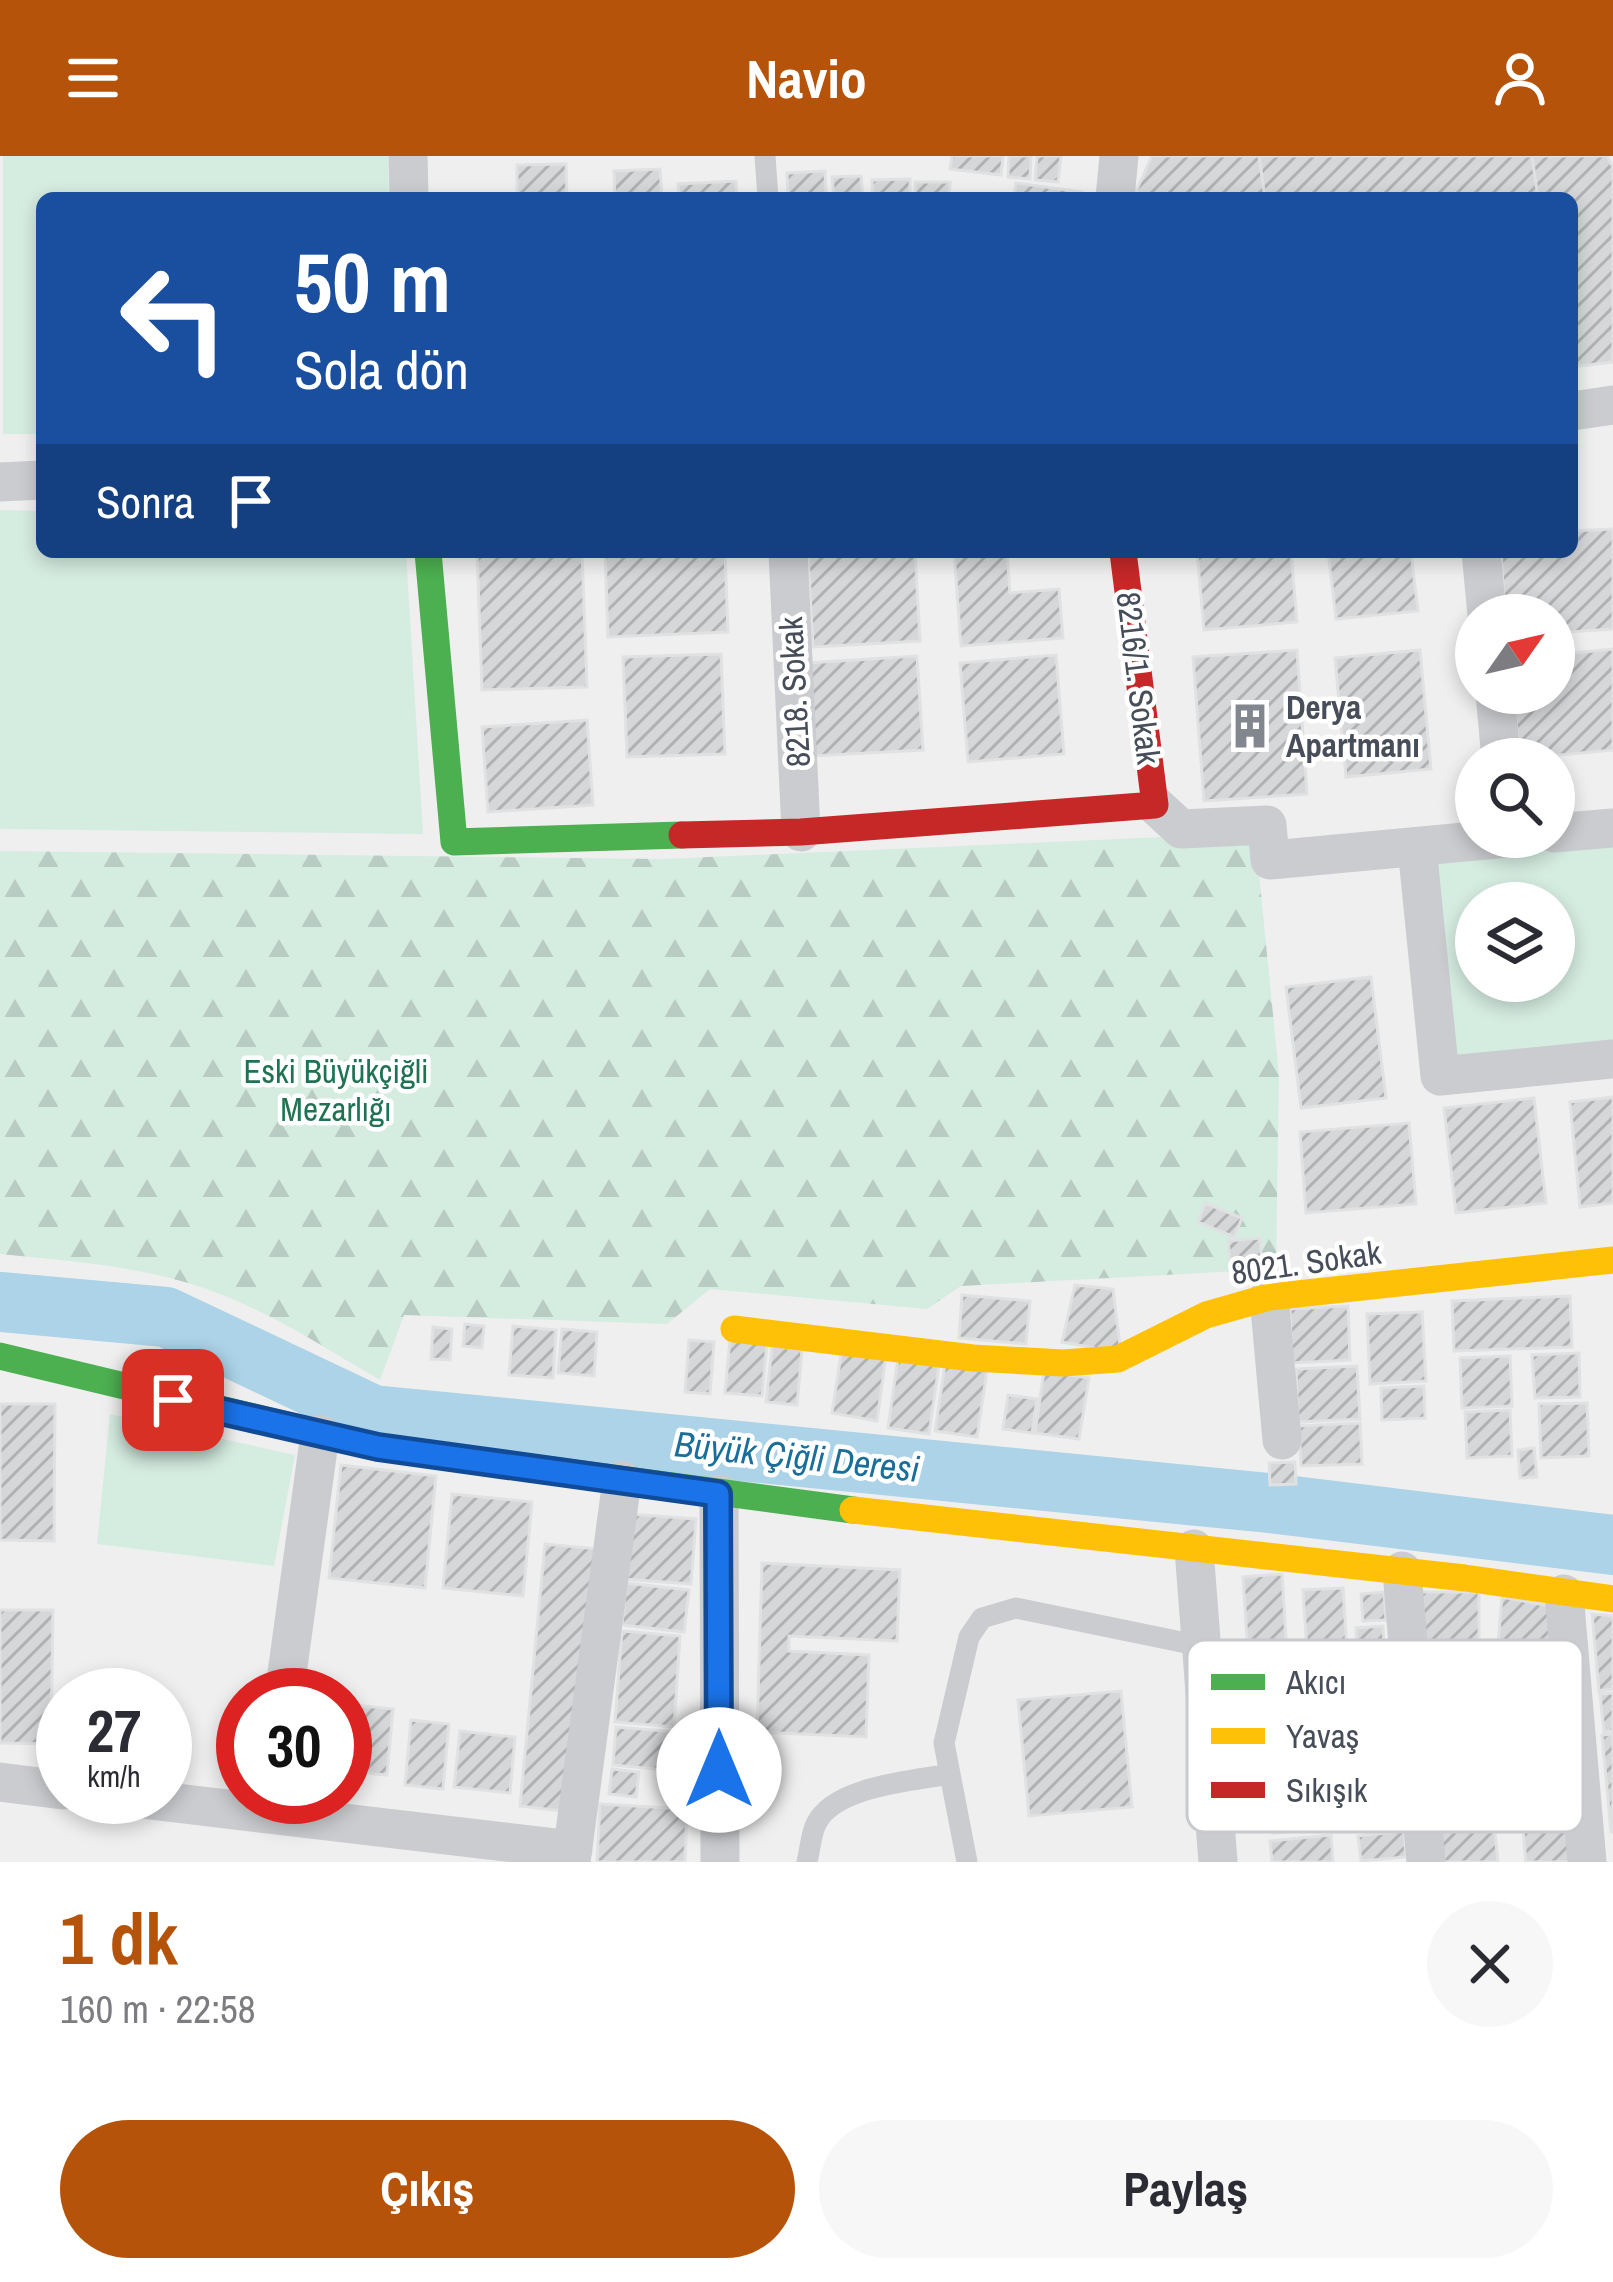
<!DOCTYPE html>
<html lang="tr">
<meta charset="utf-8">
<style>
:root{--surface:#fff;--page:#f7f7f7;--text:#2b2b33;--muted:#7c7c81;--accent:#b45309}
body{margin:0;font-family:"Archivo Narrow",sans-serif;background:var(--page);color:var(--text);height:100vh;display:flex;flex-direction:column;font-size:45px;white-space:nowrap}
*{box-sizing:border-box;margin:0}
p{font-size:39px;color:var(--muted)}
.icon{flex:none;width:66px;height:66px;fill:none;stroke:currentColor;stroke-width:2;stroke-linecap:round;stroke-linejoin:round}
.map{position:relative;height:1706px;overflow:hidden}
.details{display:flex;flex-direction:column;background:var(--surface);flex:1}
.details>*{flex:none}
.hud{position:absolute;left:36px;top:36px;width:1542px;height:366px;border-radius:18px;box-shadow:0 6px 18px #0003;background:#1a4fa0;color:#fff;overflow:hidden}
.needle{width:78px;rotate:56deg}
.buttons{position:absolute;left:1455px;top:438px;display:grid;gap:24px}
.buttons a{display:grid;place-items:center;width:120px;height:120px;border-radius:50%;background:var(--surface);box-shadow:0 6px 18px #0003;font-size:60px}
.speed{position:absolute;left:36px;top:1512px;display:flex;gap:24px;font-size:60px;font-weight:700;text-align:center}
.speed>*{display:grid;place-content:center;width:156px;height:156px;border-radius:50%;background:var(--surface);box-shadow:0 6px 18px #0003;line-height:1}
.speed small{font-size:30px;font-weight:400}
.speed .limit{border:18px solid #d22;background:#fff;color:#111}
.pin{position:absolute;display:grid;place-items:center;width:102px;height:102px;color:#fff;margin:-51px;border-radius:24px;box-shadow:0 6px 18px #0006}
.me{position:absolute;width:132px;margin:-66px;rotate:0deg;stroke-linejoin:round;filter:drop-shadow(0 0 9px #0008)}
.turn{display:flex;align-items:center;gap:42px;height:252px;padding:0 60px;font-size:54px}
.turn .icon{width:156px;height:156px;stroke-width:2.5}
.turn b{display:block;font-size:84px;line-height:102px}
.then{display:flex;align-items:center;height:114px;padding:0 60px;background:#0003;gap:24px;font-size:45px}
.round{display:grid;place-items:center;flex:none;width:126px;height:126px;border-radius:63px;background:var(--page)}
.head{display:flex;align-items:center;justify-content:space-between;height:204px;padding:0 60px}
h1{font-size:72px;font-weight:800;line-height:90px;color:var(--accent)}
.primary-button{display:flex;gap:24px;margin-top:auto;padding:24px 60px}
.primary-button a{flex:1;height:138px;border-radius:72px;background:var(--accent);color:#fff;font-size:48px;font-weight:800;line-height:138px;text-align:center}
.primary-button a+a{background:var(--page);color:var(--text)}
header{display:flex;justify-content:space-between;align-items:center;height:156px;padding:0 60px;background:var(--accent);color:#fff;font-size:54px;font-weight:800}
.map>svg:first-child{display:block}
.green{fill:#d5ece1;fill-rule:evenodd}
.forest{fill:url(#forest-firs)}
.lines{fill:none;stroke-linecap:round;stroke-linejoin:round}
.river{stroke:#acd3e7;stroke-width:60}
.building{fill:url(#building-hatch);stroke:#e0e1e2;stroke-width:3}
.lane{stroke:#cacccf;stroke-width:21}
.street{stroke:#cacccf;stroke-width:39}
.fast{stroke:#4caf50;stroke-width:27}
.slow{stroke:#ffc107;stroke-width:27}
.jam{stroke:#c62828;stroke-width:27}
.route-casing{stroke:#114b97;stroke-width:30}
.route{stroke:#1a73e8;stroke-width:21}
.labels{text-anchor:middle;stroke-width:9;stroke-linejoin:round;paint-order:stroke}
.street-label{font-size:33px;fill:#474e59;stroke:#fff}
.poi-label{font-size:33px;font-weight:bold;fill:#474e59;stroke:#fff;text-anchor:start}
.park-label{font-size:33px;fill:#1f7354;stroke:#fff}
.water-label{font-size:36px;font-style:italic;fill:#196f9a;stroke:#fff}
.key{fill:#fff;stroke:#c8cacd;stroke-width:3}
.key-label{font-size:33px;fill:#474e59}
</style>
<header><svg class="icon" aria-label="menu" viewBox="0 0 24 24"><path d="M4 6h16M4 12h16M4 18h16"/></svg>Navio<svg class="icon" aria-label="person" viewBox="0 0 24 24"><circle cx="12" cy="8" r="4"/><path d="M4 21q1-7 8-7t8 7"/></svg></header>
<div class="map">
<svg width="1613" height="1706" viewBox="0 0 1613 1706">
<defs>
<pattern id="forest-firs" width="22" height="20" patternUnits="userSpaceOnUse" patternTransform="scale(3)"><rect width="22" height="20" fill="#d5ece1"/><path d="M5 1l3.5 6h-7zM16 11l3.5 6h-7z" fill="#b8ccc3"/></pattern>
<pattern id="building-hatch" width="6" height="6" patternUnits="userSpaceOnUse" patternTransform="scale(3)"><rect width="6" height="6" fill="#d6d7d9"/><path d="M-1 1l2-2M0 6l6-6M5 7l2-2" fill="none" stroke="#afb1b3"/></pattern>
</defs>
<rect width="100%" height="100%" fill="#efefef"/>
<path class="green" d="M3,0H388L389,42H42V278H3Z
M0,354L42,355V396H406L423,678L0,673Z
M1613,685V889L1454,905L1434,703ZM1476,747H1554V825H1476Z
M110,1258L295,1299L274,1410L97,1388Z"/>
<path class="forest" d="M1255,677L1279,919L1276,1113L961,1130L927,1153L710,1133L667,1168L404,1159L380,1224C325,1192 269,1155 209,1134C143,1110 69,1105 0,1098V695L663,703Z"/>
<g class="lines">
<path class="river" d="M0,1146L166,1161L373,1259L1269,1347L1613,1389"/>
</g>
<path class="building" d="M952,0H1003L1001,19L950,13Z
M1009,0H1031L1030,23L1008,21Z
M1037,0H1061L1058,26L1035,24Z
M1152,0H1607L1613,11V206L1572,211V42H1133Z
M1259,0H1532L1538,42H1265Z
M566,8L567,42H517V9Z
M660,13L662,42H615L614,15Z
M825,15L826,42H788L787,17Z
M861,20L863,42H834L832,21Z
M910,23V42H873L872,24Z
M736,25L737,42H679L678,28Z
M915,26H950L949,42H915Z
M1016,27L1082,36L1081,42H1014Z
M1613,373V473L1554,477V459H1505L1501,396H1572V375Z
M477,396H582L587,531L482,534Z
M605,396H725L728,476L608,481Z
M915,396L920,485L813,491L808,398Z
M954,396H1007L1010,437L1059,433L1063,482L961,490Z
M1197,396H1291L1297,466L1204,474Z
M1328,396H1411L1418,455L1336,463Z
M1613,493V594L1520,603L1513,537H1554V499Z
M1297,494L1307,638L1204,645L1193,501Z
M1420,494L1431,613L1346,621L1335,502Z
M721,498L725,598L627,601L623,501Z
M1056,499L1064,598L968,606L960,507Z
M917,500L923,594L812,600L807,507Z
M587,564L593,649L488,656L482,571Z
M1371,821L1386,942L1301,952L1286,831Z
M1613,941V1047L1580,1051L1570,946Z
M1534,942L1546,1047L1456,1057L1444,952Z
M1409,967L1416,1048L1306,1057L1300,976Z
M1205,1047L1242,1062L1234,1081L1198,1066Z
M1260,1082L1262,1110L1231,1113L1228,1085Z
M1075,1129L1113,1133L1121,1197L1062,1186Z
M962,1139L1030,1145L1026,1188L959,1182Z
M1570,1140L1572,1191L1454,1195L1452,1145Z
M1348,1150L1350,1204L1292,1207L1290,1153Z
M1422,1156L1426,1225L1370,1228L1367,1158Z
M465,1168L484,1170L482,1192L463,1190Z
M513,1170L556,1174L553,1222L509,1219Z
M433,1171L452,1173L450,1204L431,1203Z
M562,1173L597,1176L594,1220L558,1217Z
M730,1183L767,1186L762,1240L725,1237Z
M689,1184L714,1186L710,1238L685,1236Z
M772,1190L802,1194L797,1249L766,1246Z
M842,1192L886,1199L877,1265L832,1257Z
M1579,1197L1580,1241L1535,1242L1532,1199Z
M1510,1200L1512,1250L1462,1252L1460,1202Z
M898,1202L939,1209L929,1278L888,1272Z
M945,1208L987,1215L977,1281L935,1275Z
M1357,1210L1360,1263L1298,1266L1296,1213Z
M1044,1215L1089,1222L1079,1283L1035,1277Z
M1424,1230L1425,1262L1382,1264L1381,1232Z
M1008,1239L1037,1243L1032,1277L1003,1273Z
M1587,1247L1589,1300L1541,1302L1539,1248Z
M0,1248H55L54,1385L0,1384Z
M1510,1254L1512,1300L1467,1302L1465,1256Z
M1360,1267L1362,1308L1301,1310L1299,1270Z
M1534,1292L1537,1321L1520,1322L1518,1294Z
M1295,1306L1296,1328L1270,1329L1269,1307Z
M341,1309L436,1320L425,1432L329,1422Z
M452,1338L532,1346L523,1440L443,1432Z
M629,1358L696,1363L691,1428L624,1423Z
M545,1388L598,1393L572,1656L520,1650Z
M762,1407L900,1414L897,1485L789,1480V1495L869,1499L866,1581L757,1576Z
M1282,1418L1288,1514L1249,1516L1243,1421Z
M626,1427L689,1434L684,1476L622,1469Z
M1343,1432L1348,1510L1308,1513L1303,1434Z
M1384,1436L1386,1464L1363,1465L1361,1438Z
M1418,1436H1479V1500H1419Z
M1502,1441L1561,1452L1562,1487H1498Z
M0,1454H53L51,1588L0,1587Z
M1592,1458L1613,1460V1533L1599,1535Z
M1383,1470L1385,1499L1357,1501L1356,1472Z
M622,1475L680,1480L674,1571L615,1566Z
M1121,1535L1132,1651L1029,1660L1018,1544Z
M1613,1537V1575L1604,1576L1600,1538Z
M345,1548L393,1553L387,1619L345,1615Z
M1483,1556L1498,1706H1444L1429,1561Z
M411,1564L449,1568L443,1633L405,1629Z
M616,1571L689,1577L686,1616L613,1609Z
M460,1575L515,1581L510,1637L454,1631Z
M1613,1578V1676H1611L1602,1579Z
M612,1613L639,1616L636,1641L609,1638Z
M1356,1638L1359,1669L1274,1677L1271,1646Z
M1574,1647L1579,1706H1526L1521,1652Z
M600,1648L687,1653L685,1706H597Z
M1404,1675L1406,1701L1361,1705L1358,1680Z
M1331,1679L1333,1706H1272L1270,1685Z"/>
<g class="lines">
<path class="lane" d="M765,0L768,42
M807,1706C810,1694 811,1678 816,1668C834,1630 913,1625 950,1618
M967,1706L944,1587L969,1481L982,1462L1016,1452L1201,1490"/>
<path class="street" d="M408,0L409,42
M1115,42L1119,0
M1572,255L1613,249
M0,326L42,324
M788,396L801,676
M1481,396L1487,459
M1495,537L1501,603
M1155,649L1181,673L1267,669L1270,704L1518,681
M1554,677L1613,672
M1417,691L1440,920L1613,903
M1269,1141L1282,1284
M719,1338L720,1706
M1194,1393L1218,1706
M1402,1415L1426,1706
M1564,1438L1587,1706
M284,1539L320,1278
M0,1626L63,1634
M125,1641L573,1694
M571,1706L622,1324"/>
<path class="fast" d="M428,396L454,686L682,679
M0,1200L378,1291L853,1354"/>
<path class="slow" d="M734,1173L973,1202L1063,1207L1118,1203L1206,1159L1269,1141L1613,1104
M853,1354L1465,1422L1613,1443"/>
<path class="jam" d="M682,679L801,676L1155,649L1123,396"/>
</g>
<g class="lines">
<g class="route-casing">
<path id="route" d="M173,1244L378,1291L718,1338L719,1614"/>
</g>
<use href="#route" class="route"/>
</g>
<defs>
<g id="building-bare" transform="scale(3.6)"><path d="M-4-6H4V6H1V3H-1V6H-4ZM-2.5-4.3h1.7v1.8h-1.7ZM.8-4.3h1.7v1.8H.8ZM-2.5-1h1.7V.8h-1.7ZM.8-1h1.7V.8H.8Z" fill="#82868e" stroke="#fff" stroke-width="2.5" paint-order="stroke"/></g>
</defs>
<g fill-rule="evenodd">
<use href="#building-bare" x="1250" y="570"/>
</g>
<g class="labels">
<g class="street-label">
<text transform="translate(1139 522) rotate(83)" y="12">8216/1. Sokak</text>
<text transform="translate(794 536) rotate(-93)" y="12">8218. Sokak</text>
<text transform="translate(1306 1106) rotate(-8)" y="12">8021. Sokak</text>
</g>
<g class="poi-label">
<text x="1286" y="563">Derya<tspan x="1286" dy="38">Apartmanı</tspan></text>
</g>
<g class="park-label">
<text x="336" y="927">Eski Büyükçiğli<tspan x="336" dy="38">Mezarlığı</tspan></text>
</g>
<g class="water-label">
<text transform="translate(797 1300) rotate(6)" y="13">Büyük Çiğli Deresi</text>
</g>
</g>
<rect x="1187" y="1484" width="396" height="192" rx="18" class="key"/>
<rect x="1211" y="1518" width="54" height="16" fill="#4caf50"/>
<rect x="1211" y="1572" width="54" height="16" fill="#ffc107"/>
<rect x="1211" y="1626" width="54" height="16" fill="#c62828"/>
<g class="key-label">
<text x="1286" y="1538">Akıcı</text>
<text x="1286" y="1592">Yavaş</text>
<text x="1286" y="1646">Sıkışık</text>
</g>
</svg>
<div class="buttons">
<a><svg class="needle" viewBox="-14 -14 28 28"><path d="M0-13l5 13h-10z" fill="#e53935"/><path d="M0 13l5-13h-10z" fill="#7c7c81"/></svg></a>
<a><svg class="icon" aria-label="search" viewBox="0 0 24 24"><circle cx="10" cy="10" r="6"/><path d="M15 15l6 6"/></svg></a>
<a><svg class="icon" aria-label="layers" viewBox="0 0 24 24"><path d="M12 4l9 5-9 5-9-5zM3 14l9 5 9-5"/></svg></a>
</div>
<div class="speed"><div>27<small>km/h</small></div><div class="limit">30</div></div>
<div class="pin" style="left:173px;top:1244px;background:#d93025"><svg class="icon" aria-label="arrive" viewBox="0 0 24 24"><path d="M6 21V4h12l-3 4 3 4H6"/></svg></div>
<svg class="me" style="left:719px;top:1614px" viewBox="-20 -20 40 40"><circle r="19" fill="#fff"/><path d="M0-13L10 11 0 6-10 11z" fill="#1a73e8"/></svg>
<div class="hud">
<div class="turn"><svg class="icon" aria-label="left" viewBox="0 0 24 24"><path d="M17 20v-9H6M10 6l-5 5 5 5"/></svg><div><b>50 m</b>Sola dön</div></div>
<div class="then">Sonra<svg class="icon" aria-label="arrive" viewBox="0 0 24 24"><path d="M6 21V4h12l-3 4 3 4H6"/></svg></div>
</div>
</div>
<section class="details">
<div class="head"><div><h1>1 dk</h1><p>160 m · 22:58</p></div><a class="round"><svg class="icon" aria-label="close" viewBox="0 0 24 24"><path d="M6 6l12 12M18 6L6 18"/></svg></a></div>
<div class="primary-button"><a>Çıkış</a><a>Paylaş</a></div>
</section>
